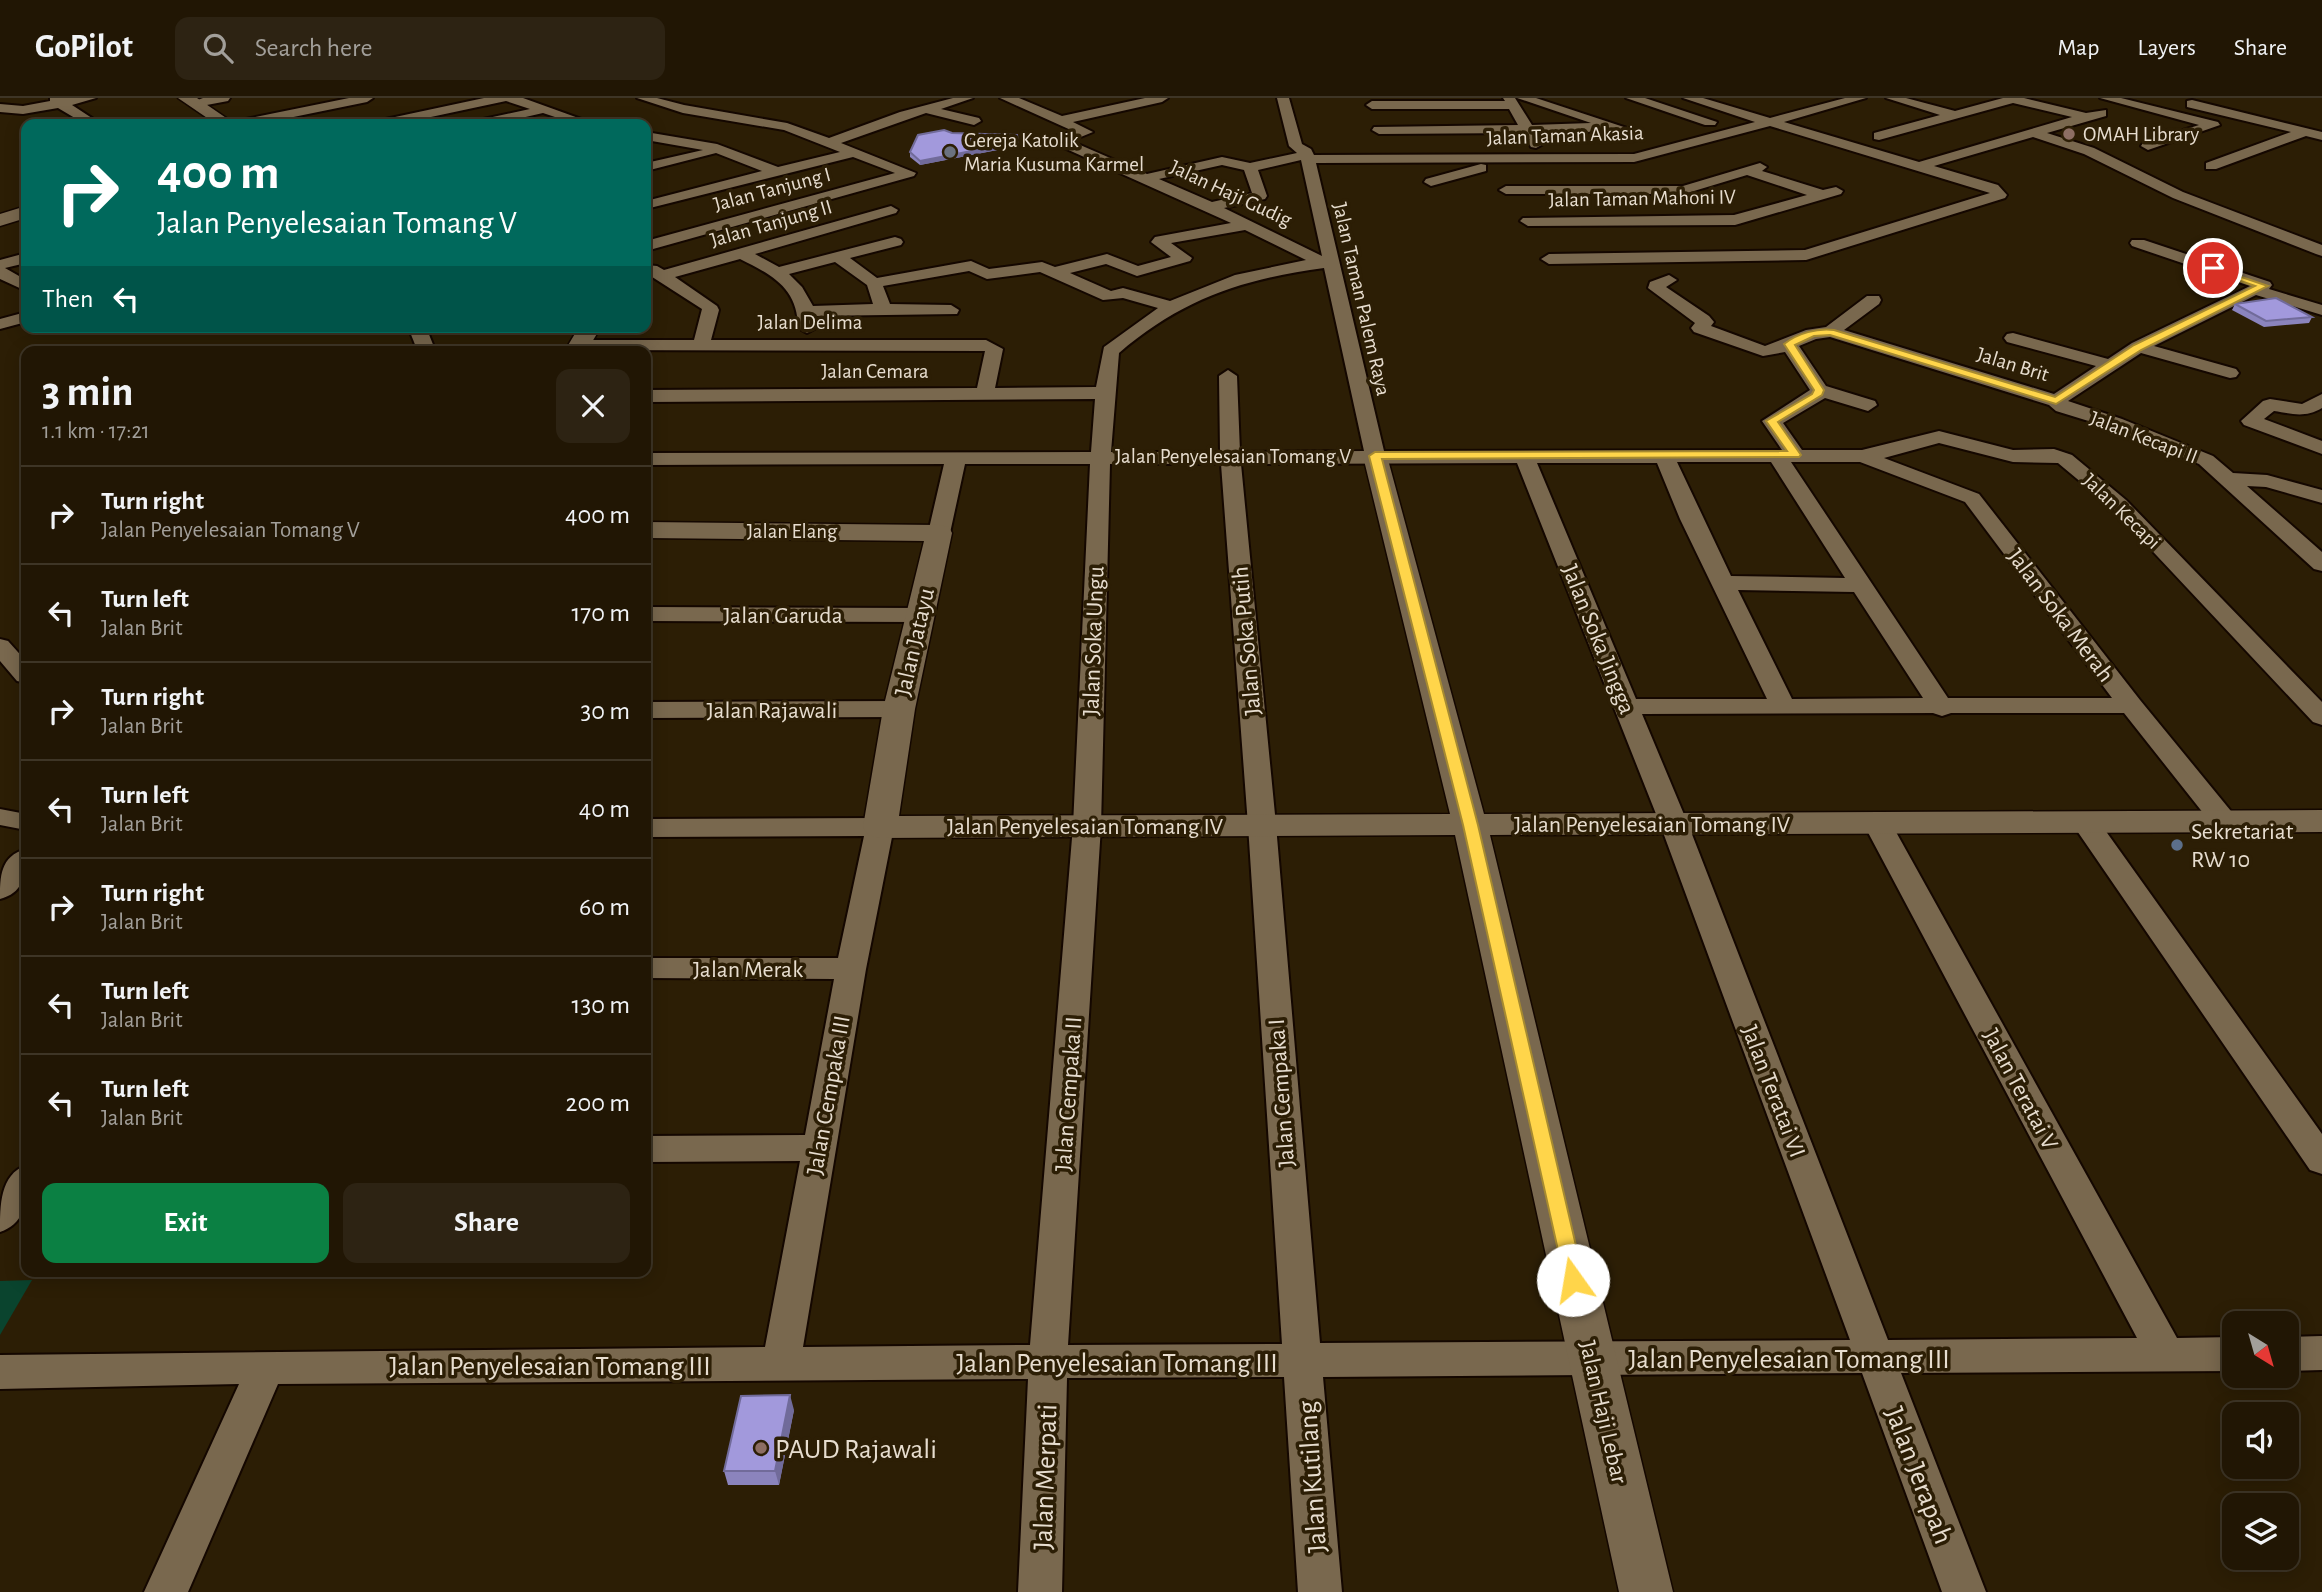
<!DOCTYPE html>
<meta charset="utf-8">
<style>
:root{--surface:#211604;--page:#2d2313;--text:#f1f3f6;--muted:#a29f9a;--line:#3e3526;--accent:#0b8043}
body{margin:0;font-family:"Alegreya Sans",sans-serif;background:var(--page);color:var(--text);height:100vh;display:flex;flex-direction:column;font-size:26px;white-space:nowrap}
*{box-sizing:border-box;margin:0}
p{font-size:23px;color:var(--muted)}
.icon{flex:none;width:38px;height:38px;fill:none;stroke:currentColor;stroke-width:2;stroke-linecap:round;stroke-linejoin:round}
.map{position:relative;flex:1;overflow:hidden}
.sheet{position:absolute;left:21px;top:248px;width:630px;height:931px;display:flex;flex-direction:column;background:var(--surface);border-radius:14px;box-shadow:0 4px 18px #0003,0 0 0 2px var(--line)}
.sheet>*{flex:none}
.banner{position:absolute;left:21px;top:21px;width:630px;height:214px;border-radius:14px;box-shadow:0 4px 18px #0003,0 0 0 2px var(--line);background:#00695c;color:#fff;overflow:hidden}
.needle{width:46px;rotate:143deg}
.buttons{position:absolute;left:2222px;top:1213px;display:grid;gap:14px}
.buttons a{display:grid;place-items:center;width:77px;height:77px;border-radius:14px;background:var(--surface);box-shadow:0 4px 18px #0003,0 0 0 2px var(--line);font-size:35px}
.pin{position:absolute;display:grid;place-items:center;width:60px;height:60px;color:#fff;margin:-30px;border:4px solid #fff;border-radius:50%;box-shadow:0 2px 7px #0007}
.me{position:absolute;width:77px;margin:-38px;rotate:347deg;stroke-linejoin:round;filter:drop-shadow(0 0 5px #0008)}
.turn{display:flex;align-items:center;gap:24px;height:147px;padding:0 21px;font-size:32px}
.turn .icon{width:91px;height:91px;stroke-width:2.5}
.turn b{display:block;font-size:49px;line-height:60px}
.then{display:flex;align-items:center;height:66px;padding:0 21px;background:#0003;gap:14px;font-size:26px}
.round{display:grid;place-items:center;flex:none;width:74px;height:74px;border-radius:14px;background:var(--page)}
.headline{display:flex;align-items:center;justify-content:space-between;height:119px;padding:0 21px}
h1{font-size:42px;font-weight:700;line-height:52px}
.cta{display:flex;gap:14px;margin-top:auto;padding:14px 21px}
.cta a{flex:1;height:80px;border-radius:14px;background:var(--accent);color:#fff;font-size:28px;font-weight:700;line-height:80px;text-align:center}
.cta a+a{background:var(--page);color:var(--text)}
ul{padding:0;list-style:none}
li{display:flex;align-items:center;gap:21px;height:98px;padding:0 21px;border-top:2px solid var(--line)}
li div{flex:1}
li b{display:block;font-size:26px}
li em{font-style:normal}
header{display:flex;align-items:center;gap:42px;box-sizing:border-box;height:98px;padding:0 35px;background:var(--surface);border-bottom:2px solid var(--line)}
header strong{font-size:33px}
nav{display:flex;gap:38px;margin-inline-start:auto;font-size:24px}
.search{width:490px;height:63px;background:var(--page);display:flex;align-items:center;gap:18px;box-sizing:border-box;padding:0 24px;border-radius:14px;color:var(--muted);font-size:26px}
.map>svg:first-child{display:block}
.green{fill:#0a442e}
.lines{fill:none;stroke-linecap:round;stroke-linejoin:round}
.minor-casing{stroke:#140700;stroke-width:4}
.tertiary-casing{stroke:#140700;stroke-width:3}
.minor{fill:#79684e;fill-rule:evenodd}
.tertiary{fill:#79684e;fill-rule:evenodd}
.wall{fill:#8b84bd}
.shaded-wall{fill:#716b9a}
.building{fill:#a299dc;stroke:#716b9a;stroke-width:2}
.route{fill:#ffd54a;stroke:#a68a30;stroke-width:2}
.education-dot{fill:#8d6e63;stroke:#2c1e05;stroke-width:2.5}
.worship-dot{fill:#6b7280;stroke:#2c1e05;stroke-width:2.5}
.service-dot{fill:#5c6f8a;stroke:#2c1e05;stroke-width:2.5}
.labels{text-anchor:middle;stroke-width:7;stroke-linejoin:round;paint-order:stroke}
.far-poi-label{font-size:21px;fill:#e7ddcf;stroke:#2c1e05;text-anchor:start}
.far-street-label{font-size:21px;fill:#e7ddcf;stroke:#2c1e05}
.street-label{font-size:24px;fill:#e7ddcf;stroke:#2c1e05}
.poi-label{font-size:24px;fill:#e7ddcf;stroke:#2c1e05;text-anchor:start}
.near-street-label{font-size:28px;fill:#e7ddcf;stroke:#2c1e05}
.near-poi-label{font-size:28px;fill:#e7ddcf;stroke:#2c1e05;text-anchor:start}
</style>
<header>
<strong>GoPilot</strong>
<div class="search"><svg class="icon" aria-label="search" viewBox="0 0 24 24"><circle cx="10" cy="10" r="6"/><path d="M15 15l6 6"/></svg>Search here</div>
<nav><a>Map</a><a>Layers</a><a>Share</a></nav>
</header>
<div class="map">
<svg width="2322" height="1494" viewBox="0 0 2322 1494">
<rect width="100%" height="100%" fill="#2c1e05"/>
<path class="green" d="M32,1182L0,1237V1183Z"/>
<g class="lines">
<g class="minor-casing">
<path id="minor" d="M50,0H96L72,7L101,26H85L58,10L23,16L0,14V6L23,8L50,3Z
M203,0H230L228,3L196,9L190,5Z
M349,0H373L367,4L259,26H234L241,22Z
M484,0H523L595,26H576L543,15L495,26H473L474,23L530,11L506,3L398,26H374L381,22Z
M637,0H657L684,7L787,25L829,40L900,14L953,0H973L941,11L979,20L981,23L974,27L926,15L841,45L916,75L914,78L646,153V143L895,75L853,59L646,111V103L762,73L716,55L646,73V65L703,52L646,42V34L717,46L778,69L840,54L784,32L683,15Z
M1000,0H1019L1062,18L1145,0H1168L1162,4L1073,24L1093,34L1071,43L1147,76L1222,59L1250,65L1297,55L1289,48L1277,0H1289L1302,46L1311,51L1314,57L1634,56L1755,24L1683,0H1703L1770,20L1845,0H1866L1784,24L1919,64L2072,19L2013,5L1879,42L1874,41V35L1940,17L1886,0H1906L1955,13L2003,0H2024L2086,15L2106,12V18L2047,35L2094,50L2183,94L2322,147V158L2316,156L2173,100L2084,56L2033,39L1934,68L1998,87L2007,97L2005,100L1806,162L1549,166L1541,161L1549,156L1805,152L1990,95L1770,28L1634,64L1316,65L1384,353L1782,352L1762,323L1810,292L1785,254L1763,258L1694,234L1691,230L1695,225L1648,190L1650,184L1669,177L1677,182L1666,189L1709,218L1714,224L1711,228L1765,248L1806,232L1826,229L1867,198H1879L1881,202L1879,206L1844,232L2054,296L2096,268L2007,244L2004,240L2007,236L2013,235L2108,261L2132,245L2250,188L2132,148L2130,145L2132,142H2144L2270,184L2272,187L2269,191L2322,207V217L2256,197L2154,248L2236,271L2239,275L2236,279L2230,280L2141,255L2068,303L2122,321L2213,358L2233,375L2267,377L2322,392V405L2266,389L2247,388L2322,454V473L2314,471L2199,366L2108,329L2056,313L2049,307L1830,239L1816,241L1799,248L1826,288L1875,303L1877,307L1868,313L1825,300L1783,325L1802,352H1862L1939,333L2013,352L2054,351L2072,357L2126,402L2322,604V627L2313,624L2112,410L2058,365L2013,364L1939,345L1884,360L1979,396L2140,602L2235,718L2239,724L2235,730L2225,733L2215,730L2124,615H1951L1942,618L1933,615L1642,616L1688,726L1888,1242L2137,1240L1863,725L1867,719L1877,716L1887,719L1891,725L2177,1240L2235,1239V1273L1901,1275L1986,1494H1942L1862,1275L1323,1279L1342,1494H1298L1284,1279L1067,1280L1062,1494H1018L1028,1281L278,1286L188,1494H144L239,1286L0,1291V1257L765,1249L800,1063L646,1064V1038L805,1037L834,881L646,880V860H838L864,738L646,739V721L880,720L890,723L894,729L866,871L803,1249L1030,1247L1073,728L1090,366H965L950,435L947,440H931L928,435L944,366L646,367V355L1091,354L1095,301L646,304V292L977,290L985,253L580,252L571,247L580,242H694L702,211L646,175V167L657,168L664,172L891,108L898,112L896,115L755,156L779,169L895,139L901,141L903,144L901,147L850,160L877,180L971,163L989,171L1042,164L1055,169L1107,156L1138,168L1171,159L1151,144L1155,139L1231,125L1053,45V39L1073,33ZM1301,62L1322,158L1224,110L1265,101L1267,98L1258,72ZM1222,67L1244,72L1252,95L1212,104L1159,81ZM1245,132L1306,162L1235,177L1170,203L1123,190L1111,193L1070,175L1106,166L1137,178L1190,163L1192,160L1171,145ZM740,161C772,177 798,190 798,230L807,235L816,230L815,218L957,216L959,212L951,207L890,206L883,188L969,173L987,181L1040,174L1103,202L1123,200L1158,210L1104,249L1096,289L995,290L1003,251L986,242H711L719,212L717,208L675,179ZM835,164L867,187L873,206L813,208L802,189L789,176ZM1324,170L1364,353L1240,354L1237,278L1228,272L1219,278L1220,354H1111L1119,255C1182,201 1243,181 1324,170ZM1677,364H1771L1845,480L1731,478ZM1791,364H1860L1965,404L2112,600H1948ZM1517,365L1660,726L1850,1242L1320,1245L1276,727L1241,366ZM1537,365H1657L1680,421L1767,601H1636ZM1110,366H1221L1248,727L1282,1246L1068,1247L1101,728ZM1738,492L1854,494L1923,600L1792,601Z
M1503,0H1515L1532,27L1591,25L1517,0H1536L1639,34L1632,38L1606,30L1584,35H1536L1543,46L1536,50L1531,49L1523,35L1379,36L1372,32L1374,29L1518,27L1509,11H1372L1366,7L1372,3H1505Z
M1626,0H1645L1717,24L1715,27H1705Z
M2100,0H2121L2218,24L2220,27L2148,52L2141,48L2143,45L2199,27Z
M2192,2L2322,34V42L2306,38L2216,71H2206V65L2291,34L2187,9V3Z
M1760,65L1767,69L1762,73L1823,92L1836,89L1843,93L1841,96L1735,127L1528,128L1520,123L1523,120L1734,117L1807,97L1747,77L1684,96H1506L1499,92L1506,88H1683Z
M1481,66L1486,67V73L1431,88L1424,84L1426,81Z
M26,155V165L5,170L26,182V193L0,181V162Z
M26,214V224L0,231V221Z
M408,229H426L436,254H418Z
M2322,296V310C2305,320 2293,316 2274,313L2264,321L2322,343V356L2244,327L2241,323L2263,303L2270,301L2302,306Z
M646,509L920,510L928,512L932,517L928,522L920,524L646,523Z
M0,541L8,543L26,563V585L17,583L0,563Z
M899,603L908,606L912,611L908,616L899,619L646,620V604Z
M0,711L26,716V732L0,727Z
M2085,715L2095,718L2322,1036V1076L2310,1072L2071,724L2075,718Z
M26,751C27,773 25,795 0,801C0,779 0,758 26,751Z
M26,1067C27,1094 30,1124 0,1134C0,1107 0,1077 26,1067Z
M2322,1238V1272L2287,1273V1239Z"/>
</g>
<g class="tertiary-casing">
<path id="tertiary" d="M178,0H197L235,26H216Z
M26,108V120L0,128V116Z
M579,229H601L586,254H564Z
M1375,351L1384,353L1387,358L1484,716L2322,712V734L1490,737L1673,1494H1619L1455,737L880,740L868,737L863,729L883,611L924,443L646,440V424L939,427L949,429L952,435L915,611L899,718L1450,716L1363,358L1366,353Z"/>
</g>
<use href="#minor" class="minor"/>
<use href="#tertiary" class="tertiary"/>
</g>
<path class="wall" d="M952,35L1018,48L920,67L910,59V54Z
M2235,206L2312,219L2309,225L2264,229L2232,212Z
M794,1312L779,1387H728L724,1373Z"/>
<path class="shaded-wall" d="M1018,44V48L920,67V63Z
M790,1297L794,1312L779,1387L775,1373Z"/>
<path class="building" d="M944,32L952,35L1017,37L1018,44L920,63L910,54L918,37Z
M2276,200L2312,219L2266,223L2235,206Z
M790,1297L775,1373H724L741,1298Z"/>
<path class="route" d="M2209,168L2268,188L2141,252L2056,306L1830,237L1814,238L1795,247L1824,292L1822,297L1778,324L1801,357L1799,359L1382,361L1478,727L1584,1182L1581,1188L1573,1190L1566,1188L1463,727L1369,358L1375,354L1787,353L1766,323L1812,296L1814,292L1784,246C1798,235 1817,230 1834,232L2055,299L2134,247L2255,188L2209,172Z"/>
<g class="education-dot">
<circle cx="2069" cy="36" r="7"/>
<circle cx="761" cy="1350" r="7"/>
</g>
<circle class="worship-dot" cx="950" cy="54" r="7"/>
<circle class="service-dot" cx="2177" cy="747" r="7"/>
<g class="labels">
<g class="far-poi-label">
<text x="2083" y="43">OMAH Library</text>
<text x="964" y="49">Gereja Katolik<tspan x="964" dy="24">Maria Kusuma Karmel</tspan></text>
</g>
<g class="far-street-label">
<text transform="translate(1565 37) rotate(-2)" y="7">Jalan Taman Akasia</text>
<text transform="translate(772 91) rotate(-15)" y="7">Jalan Tanjung I</text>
<text transform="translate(1231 95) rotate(25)" y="7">Jalan Haji Gudig</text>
<text transform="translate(1642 100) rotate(-1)" y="7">Jalan Taman Mahoni IV</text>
<text transform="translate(771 125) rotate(-16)" y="7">Jalan Tanjung II</text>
<text transform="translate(1362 201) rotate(77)" y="7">Jalan Taman Palem Raya</text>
<text x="810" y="231">Jalan Delima</text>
<text transform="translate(2013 266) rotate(17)" y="7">Jalan Brit</text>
<text x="875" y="280">Jalan Cemara</text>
<text transform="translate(2144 339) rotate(21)" y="7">Jalan Kecapi II</text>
<text x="1233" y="365">Jalan Penyelesaian Tomang V</text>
<text transform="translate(2122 413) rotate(44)" y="7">Jalan Kecapi</text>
<text x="792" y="440">Jalan Elang</text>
</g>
<g class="street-label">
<text x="783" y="525">Jalan Garuda</text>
<text transform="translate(2061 517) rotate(53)" y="8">Jalan Soka Merah</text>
<text transform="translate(1599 541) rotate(68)" y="8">Jalan Soka Jingga</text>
<text transform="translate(1093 543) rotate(-88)" y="8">Jalan Soka Ungu</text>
<text transform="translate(1246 543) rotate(-95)" y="8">Jalan Soka Putih</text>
<text transform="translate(914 544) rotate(-77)" y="8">Jalan Jatayu</text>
<text x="772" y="620">Jalan Rajawali</text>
<text x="1652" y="734">Jalan Penyelesaian Tomang IV</text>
<text x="1085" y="736">Jalan Penyelesaian Tomang IV</text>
<text x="748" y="879">Jalan Merak</text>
<text transform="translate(2021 991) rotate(62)" y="8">Jalan Teratai V</text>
<text transform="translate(1774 993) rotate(69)" y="8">Jalan Teratai VI</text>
<text transform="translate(1281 995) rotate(-94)" y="8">Jalan Cempaka I</text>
<text transform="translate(1068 996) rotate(-86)" y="8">Jalan Cempaka II</text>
<text transform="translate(828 997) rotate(-80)" y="8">Jalan Cempaka III</text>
<text transform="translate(1604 1314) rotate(77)" y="8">Jalan Haji Lebar</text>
</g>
<g class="poi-label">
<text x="2191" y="741">Sekretariat<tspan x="2191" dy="28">RW 10</tspan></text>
</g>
<g class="near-street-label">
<text x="1789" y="1270">Jalan Penyelesaian Tomang III</text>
<text x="1117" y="1274">Jalan Penyelesaian Tomang III</text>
<text x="550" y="1277">Jalan Penyelesaian Tomang III</text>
<text transform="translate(1920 1377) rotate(69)" y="10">Jalan Jerapah</text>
<text transform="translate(1044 1379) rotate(-88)" y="10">Jalan Merpati</text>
<text transform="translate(1311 1379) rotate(-94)" y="10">Jalan Kutilang</text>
</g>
<g class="near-poi-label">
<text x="775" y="1360">PAUD Rajawali</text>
</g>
</g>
</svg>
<div class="buttons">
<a><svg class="needle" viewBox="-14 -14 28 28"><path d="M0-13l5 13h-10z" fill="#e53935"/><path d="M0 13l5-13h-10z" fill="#a29f9a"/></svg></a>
<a><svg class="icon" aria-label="sound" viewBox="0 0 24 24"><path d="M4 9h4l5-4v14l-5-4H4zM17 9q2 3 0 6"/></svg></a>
<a><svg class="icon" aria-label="layers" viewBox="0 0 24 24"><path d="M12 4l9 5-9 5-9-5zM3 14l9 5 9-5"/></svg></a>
</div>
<div class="pin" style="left:2213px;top:170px;background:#d93025"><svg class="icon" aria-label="arrive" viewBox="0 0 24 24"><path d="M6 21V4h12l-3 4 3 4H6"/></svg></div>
<svg class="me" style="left:1573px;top:1182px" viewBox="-20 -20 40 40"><circle r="19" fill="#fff"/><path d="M0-13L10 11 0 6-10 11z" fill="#ffd54a"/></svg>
<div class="banner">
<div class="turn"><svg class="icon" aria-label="right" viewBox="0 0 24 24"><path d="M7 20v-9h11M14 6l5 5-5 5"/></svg><div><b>400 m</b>Jalan Penyelesaian Tomang V</div></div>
<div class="then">Then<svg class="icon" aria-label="left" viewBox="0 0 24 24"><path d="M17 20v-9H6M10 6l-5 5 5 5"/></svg></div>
</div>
<section class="sheet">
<div class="headline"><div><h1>3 min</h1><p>1.1 km · 17:21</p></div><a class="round"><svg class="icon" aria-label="close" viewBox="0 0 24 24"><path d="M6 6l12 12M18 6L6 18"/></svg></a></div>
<ul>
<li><svg class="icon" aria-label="right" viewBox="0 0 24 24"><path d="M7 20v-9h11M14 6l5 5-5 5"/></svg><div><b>Turn right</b><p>Jalan Penyelesaian Tomang V</p></div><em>400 m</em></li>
<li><svg class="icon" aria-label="left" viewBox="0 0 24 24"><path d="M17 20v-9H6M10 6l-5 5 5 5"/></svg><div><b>Turn left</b><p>Jalan Brit</p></div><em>170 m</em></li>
<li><svg class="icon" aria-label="right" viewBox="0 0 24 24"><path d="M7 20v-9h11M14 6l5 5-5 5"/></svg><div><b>Turn right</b><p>Jalan Brit</p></div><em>30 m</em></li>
<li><svg class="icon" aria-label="left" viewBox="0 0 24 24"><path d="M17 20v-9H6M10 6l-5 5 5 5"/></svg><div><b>Turn left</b><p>Jalan Brit</p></div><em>40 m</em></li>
<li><svg class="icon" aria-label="right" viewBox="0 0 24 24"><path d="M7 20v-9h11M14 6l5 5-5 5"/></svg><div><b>Turn right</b><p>Jalan Brit</p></div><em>60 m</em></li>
<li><svg class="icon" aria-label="left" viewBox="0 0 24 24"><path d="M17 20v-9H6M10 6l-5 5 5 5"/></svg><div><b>Turn left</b><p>Jalan Brit</p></div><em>130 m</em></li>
<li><svg class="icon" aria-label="left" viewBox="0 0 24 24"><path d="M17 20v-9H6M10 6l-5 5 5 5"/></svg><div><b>Turn left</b><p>Jalan Brit</p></div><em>200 m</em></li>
</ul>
<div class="cta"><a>Exit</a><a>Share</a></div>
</section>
</div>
